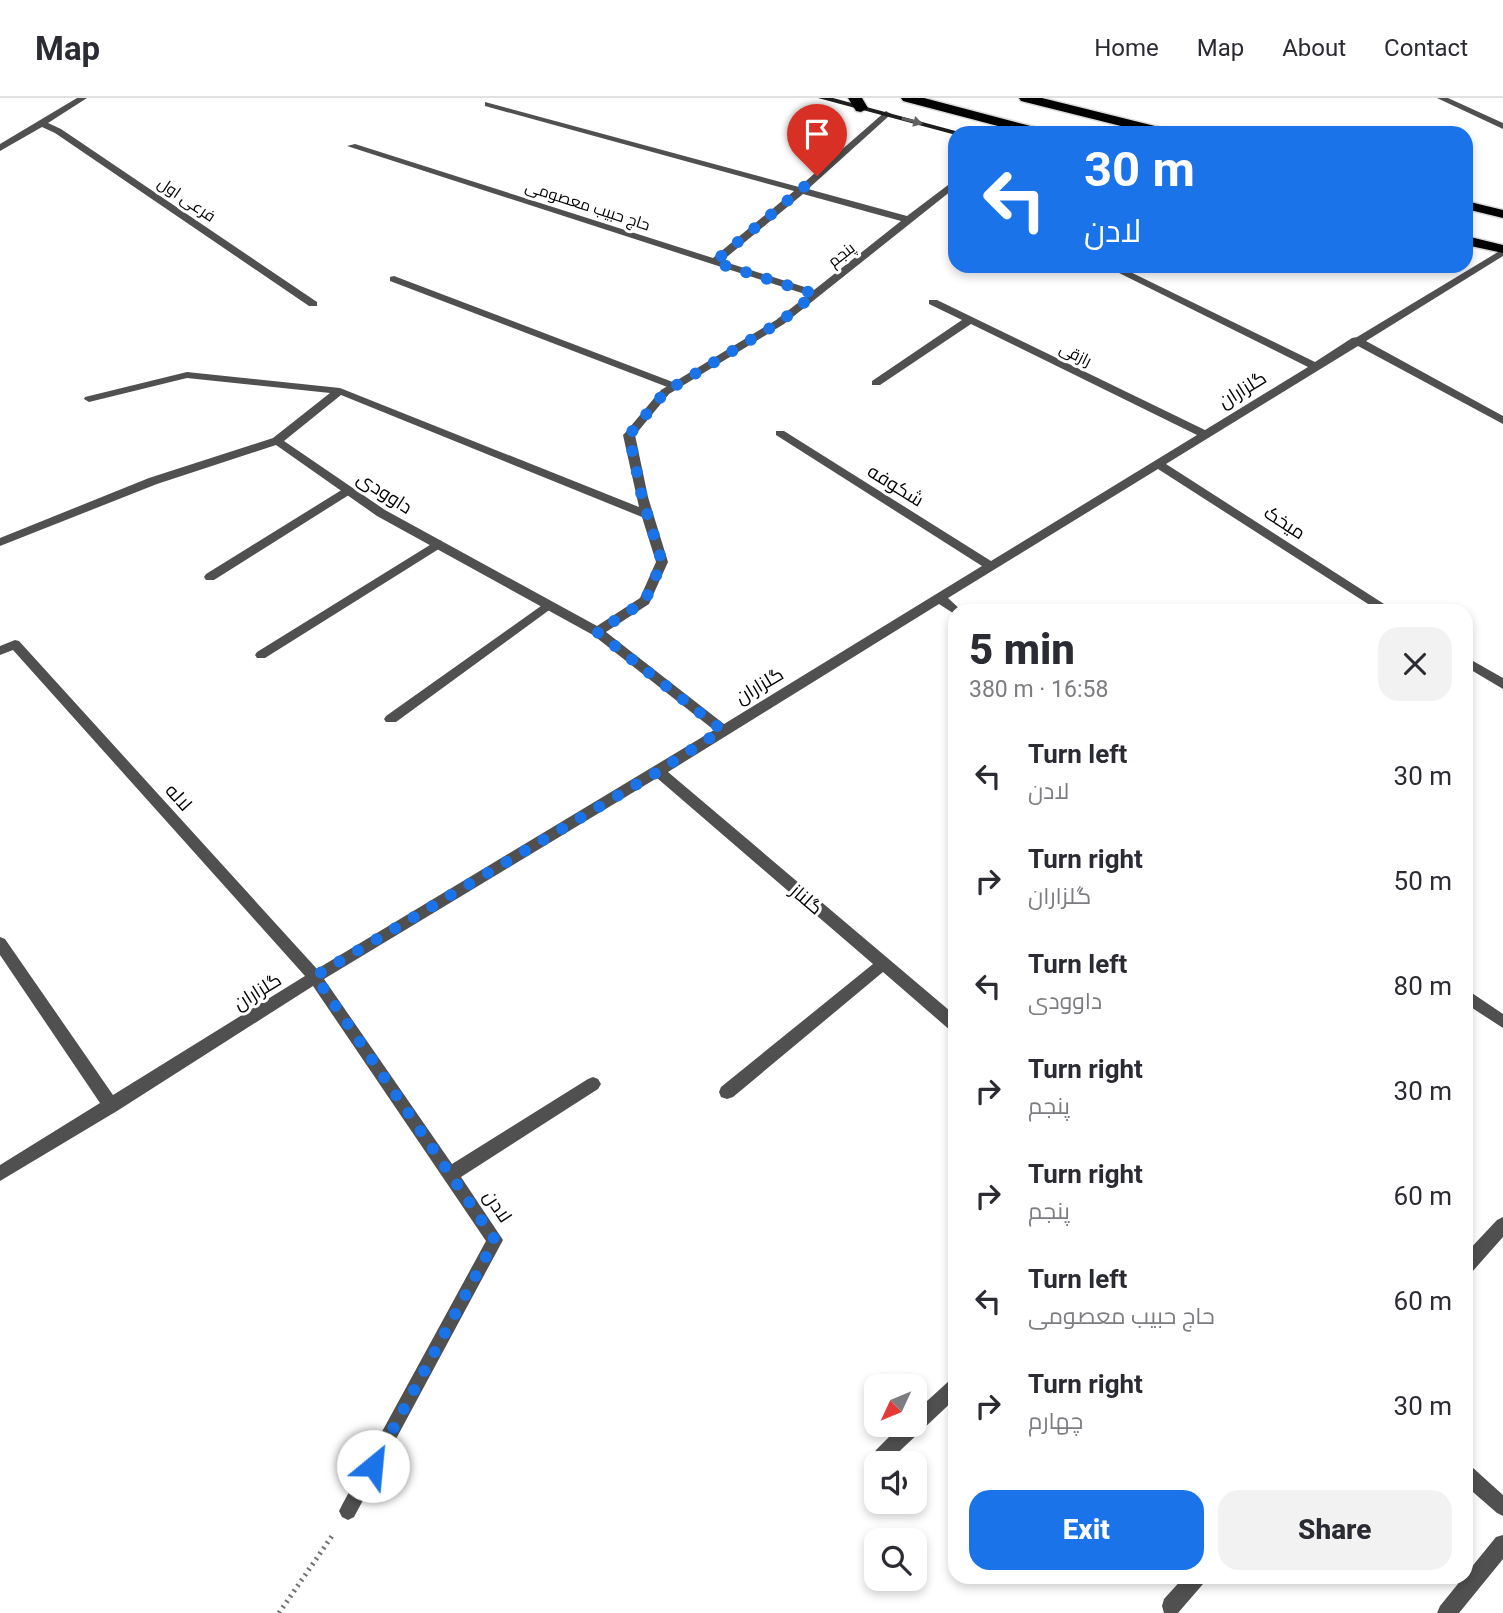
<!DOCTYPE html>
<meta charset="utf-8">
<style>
:root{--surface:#fff;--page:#f2f2f3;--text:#2b2b33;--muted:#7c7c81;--line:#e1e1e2;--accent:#1a73e8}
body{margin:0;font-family:Roboto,Cairo,sans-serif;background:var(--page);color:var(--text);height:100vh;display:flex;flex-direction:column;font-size:26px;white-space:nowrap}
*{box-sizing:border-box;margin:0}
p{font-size:23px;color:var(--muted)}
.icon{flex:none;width:38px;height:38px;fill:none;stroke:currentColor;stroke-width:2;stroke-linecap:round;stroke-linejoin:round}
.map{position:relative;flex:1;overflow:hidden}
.drawer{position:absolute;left:948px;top:506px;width:525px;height:980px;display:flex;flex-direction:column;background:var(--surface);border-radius:21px;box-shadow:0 4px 10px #0003}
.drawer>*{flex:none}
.guide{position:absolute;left:948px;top:28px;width:525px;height:147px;border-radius:21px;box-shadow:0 4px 10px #0003;background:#1a73e8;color:#fff;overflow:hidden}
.needle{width:46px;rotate:226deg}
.fabs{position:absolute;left:864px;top:1276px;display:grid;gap:14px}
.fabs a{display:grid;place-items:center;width:63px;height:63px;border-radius:14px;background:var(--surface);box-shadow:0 4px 10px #0003;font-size:35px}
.pin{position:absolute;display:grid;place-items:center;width:60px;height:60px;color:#fff;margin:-72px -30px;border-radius:50% 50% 50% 0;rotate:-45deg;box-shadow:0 0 7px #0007}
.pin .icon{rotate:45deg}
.me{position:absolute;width:77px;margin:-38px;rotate:28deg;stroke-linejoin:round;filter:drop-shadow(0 0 5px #0008)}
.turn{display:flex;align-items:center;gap:24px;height:147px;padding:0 21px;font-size:32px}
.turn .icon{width:91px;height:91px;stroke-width:2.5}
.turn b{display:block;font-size:49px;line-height:60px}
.round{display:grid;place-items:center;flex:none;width:74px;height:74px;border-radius:21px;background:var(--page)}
.summary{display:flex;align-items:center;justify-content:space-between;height:119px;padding:0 21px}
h1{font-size:42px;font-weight:800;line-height:52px}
.primary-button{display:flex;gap:14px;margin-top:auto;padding:14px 21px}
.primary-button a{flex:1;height:80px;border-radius:21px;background:var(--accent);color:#fff;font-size:28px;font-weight:800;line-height:80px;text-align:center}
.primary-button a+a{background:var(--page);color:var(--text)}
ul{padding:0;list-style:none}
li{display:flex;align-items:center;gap:21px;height:105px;padding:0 21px}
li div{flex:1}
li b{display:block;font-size:26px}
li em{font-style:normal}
header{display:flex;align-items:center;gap:42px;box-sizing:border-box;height:98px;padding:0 35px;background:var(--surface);border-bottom:2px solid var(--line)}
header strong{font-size:33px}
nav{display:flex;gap:38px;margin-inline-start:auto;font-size:24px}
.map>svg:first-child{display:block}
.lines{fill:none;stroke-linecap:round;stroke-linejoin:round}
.highway-casing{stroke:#dbdbdb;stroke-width:3}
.path{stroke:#727272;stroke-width:5;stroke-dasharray:2 4.5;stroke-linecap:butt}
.lane{fill:#505050;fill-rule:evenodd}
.street{fill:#505050;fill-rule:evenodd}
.secondary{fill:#1d1d1d;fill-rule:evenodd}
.highway{fill:#000;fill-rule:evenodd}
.oneway{fill:#616161}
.route{stroke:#1a73e8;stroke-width:12;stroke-dasharray:0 21.6}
.labels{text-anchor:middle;stroke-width:6;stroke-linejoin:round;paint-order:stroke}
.far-street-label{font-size:16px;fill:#000;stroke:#fff}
.street-label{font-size:19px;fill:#000;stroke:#fff}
</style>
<header>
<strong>Map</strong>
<nav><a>Home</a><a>Map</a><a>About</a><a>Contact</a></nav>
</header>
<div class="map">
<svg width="1503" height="1515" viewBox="0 0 1503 1515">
<rect width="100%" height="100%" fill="#fff"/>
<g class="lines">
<g class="highway-casing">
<path id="highway" d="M848,0H862L868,10L861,14L856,13Z
M901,0H924L1046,32L1048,35H1025L903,3Z
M1019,0H1042L1171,32L1173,35H1149L1021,3Z
M1466,103L1503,112V120L1466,111Z
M1466,138L1503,147V155L1466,147Z"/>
</g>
<path class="path" d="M279,1515L332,1438"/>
<path class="lane" d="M394,178L678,286L679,288L674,291L670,290L390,183V179Z
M348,388L354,392L352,395L214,482H206L204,479L206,476Z
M438,442L442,443V449L265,560H257L255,557L257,554Z
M548,503L552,504L554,507L552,510L396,624H386L384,621L386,618Z
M1503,1119V1139L1472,1174L1466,1176V1155L1497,1122Z
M956,1280V1300L888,1364H876L873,1358L876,1352L902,1326H915V1314L950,1282Z"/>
<path class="street" d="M77,0H87L48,25L61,31L317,204V208H309L55,35L42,29L0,53V46Z
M1437,0H1448L1503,25V31Z
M485,4L799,89L886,13L891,16L889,18L808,91L907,118L956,81V89L784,226L669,296L635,337L648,399L668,464L649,506L606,534L724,626L982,468L776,337V333H784L991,463L1197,337L971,226L880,287H872V283L962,222L929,206V202H937L1205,332L1308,269L1105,168H1118L1315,264L1352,240L1357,239L1503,151V158L1366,243L1503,318V326L1358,248L1166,366L1395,513H1379L1158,371L948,500L962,513H956V517L939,506L668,674L956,918V934L951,933L883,874L733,999L727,1001L721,999L719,994L721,989L873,866L657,680L324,881L452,1066L588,981L593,979L598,981L601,986L598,991L461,1079L503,1142L354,1419L348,1422L342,1419L339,1413L342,1407L486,1143L313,888L117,1013L0,1083V1067L100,1005L0,857V839L5,841L113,997L305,878L13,552L0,557V548L15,542L19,543L317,871L714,632L593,537L377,418L276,347L157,386L0,448V440L149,380L273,340L330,295L187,280L89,304L84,301L85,299L187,274L340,290L639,409L623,337L625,335L661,292L776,222L808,197L347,48L355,46L713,160L794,93L485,8ZM803,96L901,123L814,192L722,163ZM341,297L642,419L656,464L640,500L597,528L385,412L284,343Z
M1466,559L1503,580V591L1466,569Z
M1466,891L1503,916V930L1466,906Z
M1466,1366L1472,1369L1503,1397V1418L1497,1415L1466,1388Z
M1503,1437V1461L1459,1515H1437L1440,1508L1496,1439Z
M1184,1479H1205L1203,1486L1178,1515H1164L1162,1508L1164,1501Z"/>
<path class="secondary" d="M818,0H833L963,35H956V37Z
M1014,25L1017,26V30L992,35H973Z"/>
<use href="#highway" class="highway"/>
</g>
<defs><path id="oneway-solid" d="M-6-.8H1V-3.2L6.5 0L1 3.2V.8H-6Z" transform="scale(1.75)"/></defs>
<use class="oneway" href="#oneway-solid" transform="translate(912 23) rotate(15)"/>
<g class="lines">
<path class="route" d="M373,1368L495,1142L315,878L659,673L722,632L597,534L645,503L662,464L642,399L629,337L665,294L780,224L815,196L714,164L817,78"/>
</g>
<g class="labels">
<g class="far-street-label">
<text transform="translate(187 101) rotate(34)" y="6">فرعی اول</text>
<text transform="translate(588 107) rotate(18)" y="6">حاج حبیب معصومی</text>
<text transform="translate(841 156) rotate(-38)" y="6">پنجم</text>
<text transform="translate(1076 256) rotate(26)" y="6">رازقی</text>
</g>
<g class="street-label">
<text transform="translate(1242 291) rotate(-32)" y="7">گلزاران</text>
<text transform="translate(896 387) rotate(32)" y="7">شکوفه</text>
<text transform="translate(385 394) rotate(33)" y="7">داوودی</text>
<text transform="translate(1285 424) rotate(33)" y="7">میخک</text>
<text transform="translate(759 587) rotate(-31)" y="7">گلزاران</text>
<text transform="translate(179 699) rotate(48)" y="7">لاله</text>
<text transform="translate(807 801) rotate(41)" y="7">گلناز</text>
<text transform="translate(257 893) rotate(-32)" y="7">گلزاران</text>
<text transform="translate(498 1108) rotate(56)" y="7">لادن</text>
</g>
</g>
</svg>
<div class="fabs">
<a><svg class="needle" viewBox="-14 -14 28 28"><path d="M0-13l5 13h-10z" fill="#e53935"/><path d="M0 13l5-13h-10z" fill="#7c7c81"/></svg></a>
<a><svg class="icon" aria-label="sound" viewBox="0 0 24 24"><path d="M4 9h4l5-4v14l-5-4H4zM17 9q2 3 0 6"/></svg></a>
<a><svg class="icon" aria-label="search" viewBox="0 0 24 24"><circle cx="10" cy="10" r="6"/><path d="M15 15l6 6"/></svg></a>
</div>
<div class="pin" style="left:817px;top:78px;background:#d93025"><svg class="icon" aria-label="arrive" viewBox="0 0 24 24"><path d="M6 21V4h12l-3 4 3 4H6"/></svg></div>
<svg class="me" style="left:373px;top:1368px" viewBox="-20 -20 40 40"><circle r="19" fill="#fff"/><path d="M0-13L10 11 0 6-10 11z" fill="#1a73e8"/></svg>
<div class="guide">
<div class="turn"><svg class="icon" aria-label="left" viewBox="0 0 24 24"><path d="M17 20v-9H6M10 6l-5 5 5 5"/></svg><div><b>30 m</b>لادن</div></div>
</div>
<section class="drawer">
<div class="summary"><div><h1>5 min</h1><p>380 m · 16:58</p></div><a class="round"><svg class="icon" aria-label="close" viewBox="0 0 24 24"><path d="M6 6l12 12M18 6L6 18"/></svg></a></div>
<ul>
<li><svg class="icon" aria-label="left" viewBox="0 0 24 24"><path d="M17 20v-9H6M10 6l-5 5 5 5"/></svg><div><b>Turn left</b><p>لادن</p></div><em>30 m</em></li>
<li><svg class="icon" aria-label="right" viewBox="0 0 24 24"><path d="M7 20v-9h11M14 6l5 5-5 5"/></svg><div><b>Turn right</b><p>گلزاران</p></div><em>50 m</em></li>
<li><svg class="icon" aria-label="left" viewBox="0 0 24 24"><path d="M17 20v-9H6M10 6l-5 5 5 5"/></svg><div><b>Turn left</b><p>داوودی</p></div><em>80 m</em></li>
<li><svg class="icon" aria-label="right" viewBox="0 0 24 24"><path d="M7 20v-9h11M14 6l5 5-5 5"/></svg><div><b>Turn right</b><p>پنجم</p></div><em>30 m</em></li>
<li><svg class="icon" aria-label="right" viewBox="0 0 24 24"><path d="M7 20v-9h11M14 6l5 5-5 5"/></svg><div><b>Turn right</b><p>پنجم</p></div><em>60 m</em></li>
<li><svg class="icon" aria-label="left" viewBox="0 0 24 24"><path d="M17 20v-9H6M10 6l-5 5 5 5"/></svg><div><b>Turn left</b><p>حاج حبیب معصومی</p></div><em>60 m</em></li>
<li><svg class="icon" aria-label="right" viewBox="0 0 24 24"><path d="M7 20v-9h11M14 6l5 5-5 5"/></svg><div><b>Turn right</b><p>چهارم</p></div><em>30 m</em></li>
</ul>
<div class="primary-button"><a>Exit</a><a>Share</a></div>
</section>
</div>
